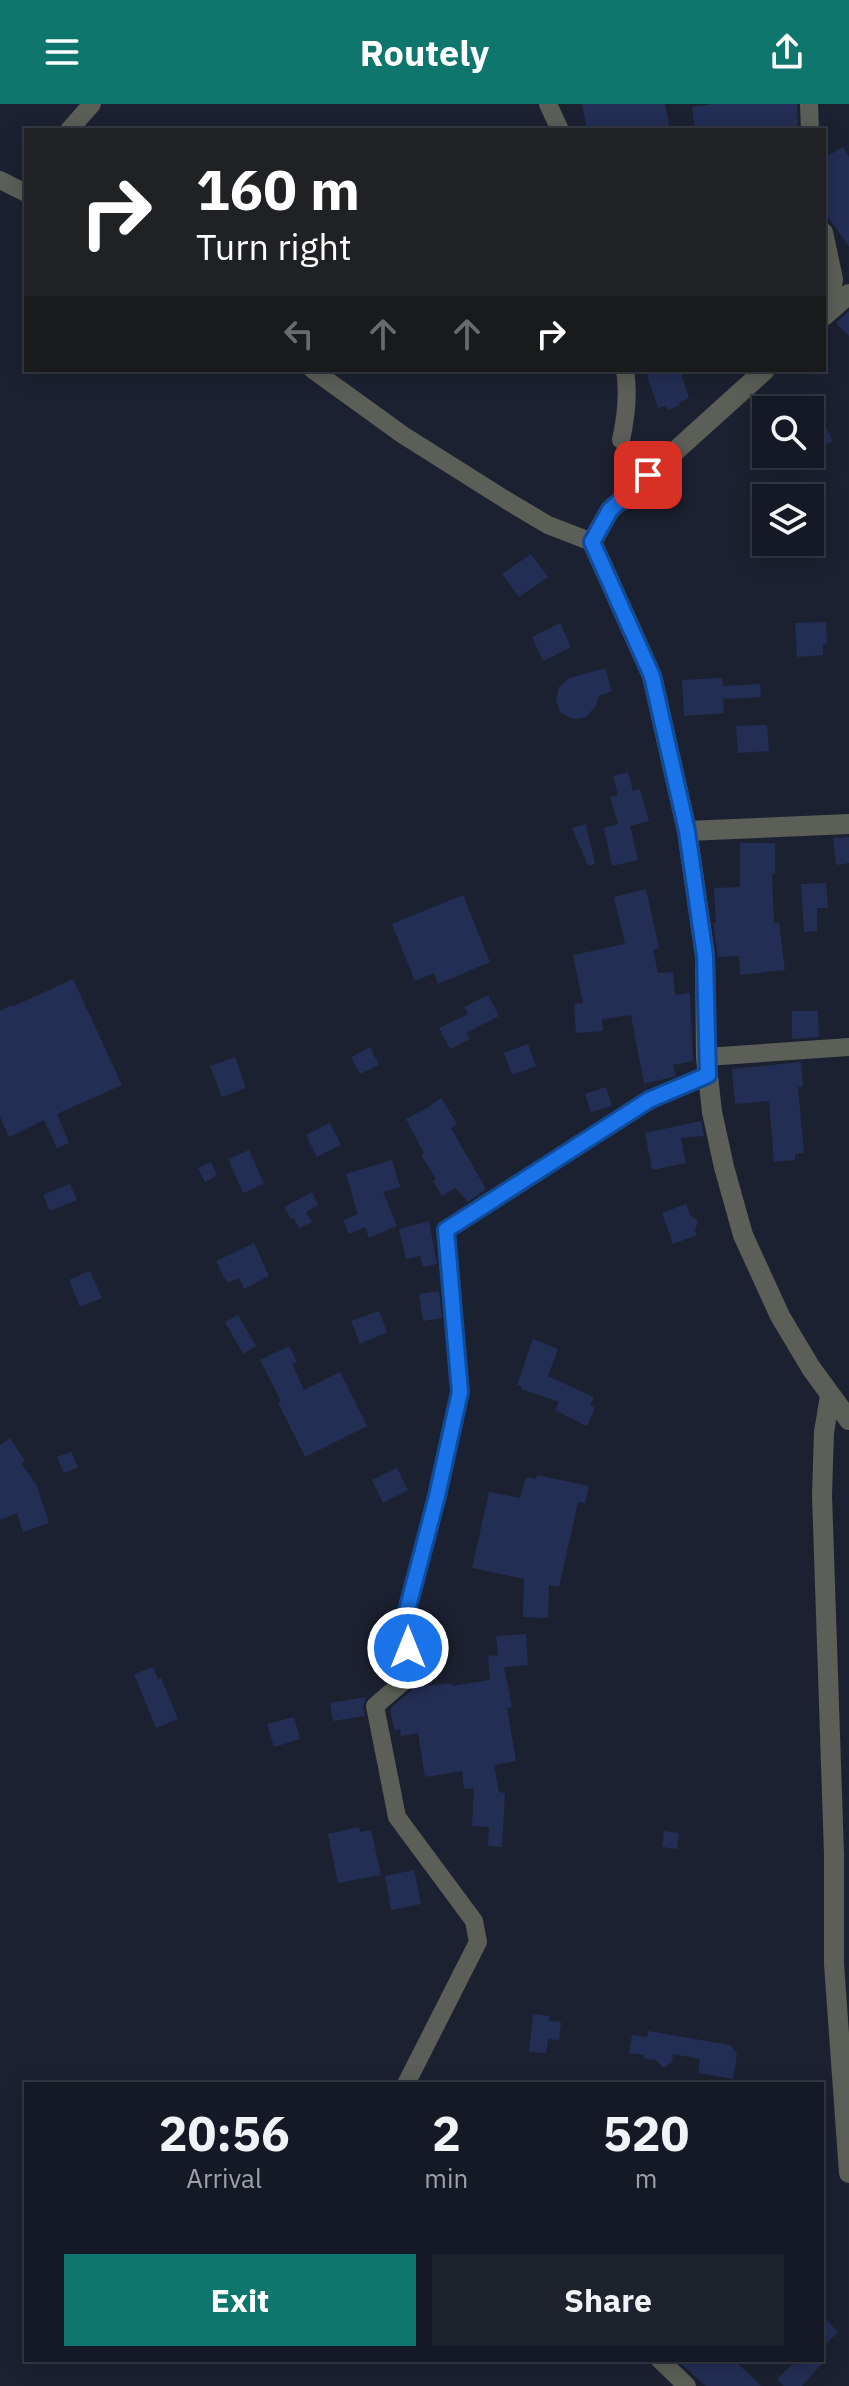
<!DOCTYPE html>
<style>
:root{--surface:#151925;--page:#1e222d;--text:#f1f3f6;--muted:#9da0a7;--line:#343842;--accent:#0f766e}
body{margin:0;font-family:"IBM Plex Sans",sans-serif;background:var(--page);color:var(--text);height:100vh;display:flex;flex-direction:column;font-size:30px;white-space:nowrap}
*{box-sizing:border-box;margin:0}
p{font-size:26px;color:var(--muted)}
.icon{flex:none;width:44px;height:44px;fill:none;stroke:currentColor;stroke-width:2;stroke-linecap:round;stroke-linejoin:round}
.map{position:relative;flex:1;overflow:hidden}
.sheet{position:absolute;left:24px;top:1978px;width:800px;height:280px;display:flex;flex-direction:column;background:var(--surface);border-radius:0px;box-shadow:0 4px 20px #0003,0 0 0 2px var(--line)}
.sheet>*{flex:none}
.hud{position:absolute;left:24px;top:24px;width:802px;height:244px;border-radius:0px;box-shadow:0 4px 20px #0003,0 0 0 2px var(--line);background:#202124;color:#fff;overflow:hidden}
.fabs{position:absolute;left:752px;top:292px;display:grid;gap:16px}
.fabs a{display:grid;place-items:center;width:72px;height:72px;border-radius:0px;background:var(--surface);box-shadow:0 4px 20px #0003,0 0 0 2px var(--line);font-size:40px}
.pin{position:absolute;display:grid;place-items:center;width:68px;height:68px;color:#fff;margin:-34px;border-radius:16px;box-shadow:0 4px 12px #0006}
.me{position:absolute;width:88px;margin:-44px;rotate:0deg;stroke-linejoin:round;filter:drop-shadow(0 0 6px #0008)}
.turn{display:flex;align-items:center;gap:28px;height:168px;padding:0 40px;font-size:36px}
.turn .icon{width:104px;height:104px;stroke-width:2.5}
.turn b{display:block;font-size:56px;line-height:68px}
.lanes{display:flex;align-items:center;height:76px;padding:0 40px;background:#0003;justify-content:center;gap:40px;direction:ltr}
.lanes .off{opacity:.35}
.eta{display:flex;justify-content:space-evenly;align-items:center;height:136px;text-align:center}
.eta b{font-size:48px;font-weight:700;line-height:56px}
.action{display:flex;gap:16px;margin-top:auto;padding:16px 40px}
.action a{flex:1;height:92px;border-radius:0px;background:var(--accent);color:#fff;font-size:32px;font-weight:700;line-height:92px;text-align:center}
.action a+a{background:var(--page);color:var(--text)}
header{display:flex;justify-content:space-between;align-items:center;height:104px;padding:0 40px;background:var(--accent);color:#fff;font-size:36px;font-weight:700}
.map>svg:first-child{display:block}
.building{fill:#232e54}
.lines{fill:none;stroke-linecap:round;stroke-linejoin:round}
.minor{stroke:#5b5f57;stroke-width:18}
.tertiary{stroke:#5b5f57;stroke-width:20}
.route-casing{stroke:#114b97;stroke-width:20}
.route{stroke:#1a73e8;stroke-width:14}
</style>
<header><svg class="icon" aria-label="menu" viewBox="0 0 24 24"><path d="M4 6h16M4 12h16M4 18h16"/></svg>Routely<svg class="icon" aria-label="share" viewBox="0 0 24 24"><path d="M12 15V3M7 8l5-5 5 5M5 13v7h14v-7"/></svg></header>
<div class="map">
<svg width="849" height="2282" viewBox="0 0 849 2282">
<rect width="100%" height="100%" fill="#1c2131"/>
<path class="building" d="M582,0H665L670,26H587Z
M714,0H797L798,26H695L692,3Z
M843,43L849,53V143L824,107V54Z
M849,207V232L836,219Z
M661,266H680L689,294L679,298L680,301L668,306L666,302L658,304L647,271Z
M810,294L833,337L810,350Z
M531,450L548,473L519,493L502,470Z
M826,518L827,539L823,540V551L797,553L795,519Z
M560,519L571,543L543,557L532,533Z
M605,564L612,587L599,592L595,603L586,613L573,615L561,609L556,597L559,583L570,574Z
M722,574L723,582L760,580L761,593L723,595L724,609L684,612L682,576Z
M767,621L769,647L738,649L736,622Z
M628,668L633,687L640,685L649,717L630,722L638,756L612,762L604,724L618,720L610,693L618,691L613,672Z
M586,720L595,760L588,762L572,724Z
M849,733V759L836,761L833,734Z
M740,739H775V770H772L774,819H779L785,866L740,871L739,852L718,853L713,819H716L714,784L740,783Z
M826,779L828,804H817V827L804,828L801,780Z
M646,785L659,844L653,846L658,869L673,868L675,891L690,889L693,957L673,961L676,972L644,980L631,911L602,915L603,927L576,929L574,900L583,899L573,851L625,840L614,793Z
M463,791L490,858L438,880L434,869L415,877L392,820Z
M73,875L122,981L57,1010L69,1039L57,1044L44,1016L9,1033L0,1013V907L11,901L12,903Z
M488,891L499,912L466,929L470,935L450,945L439,924L468,910L464,903Z
M792,907H818L819,933L792,935Z
M528,940L536,962L512,971L504,949Z
M370,943L379,961L360,970L351,953Z
M235,953L246,984L222,993L210,962Z
M801,958L803,982L798,983L804,1049L795,1050V1056L774,1058L769,997L735,1000L732,965Z
M606,983L612,1002L591,1008L585,990Z
M441,994L457,1020L451,1024L486,1085L468,1098L455,1084L442,1092L433,1077L436,1075L421,1051L424,1049L406,1015L427,1004Z
M701,1017L704,1032L681,1034L686,1059L652,1066L645,1029Z
M330,1019L341,1041L317,1053L306,1031Z
M249,1046L264,1080L243,1089L228,1055Z
M392,1056L400,1083L383,1088L397,1122L369,1134L365,1123L349,1130L343,1116L358,1110L346,1070Z
M211,1058L217,1071L205,1078L198,1064Z
M70,1080L77,1096L50,1107L43,1091Z
M312,1088L318,1101L306,1108L312,1118L299,1124L294,1114L291,1115L284,1103Z
M686,1100L690,1111L698,1117L695,1127L697,1131L673,1140L662,1109Z
M429,1117L437,1160L423,1163L420,1152L406,1155L399,1125Z
M254,1139L269,1172L244,1185L239,1174L227,1179L216,1157Z
M90,1167L102,1194L80,1203L69,1176Z
M439,1187L442,1214L423,1217L419,1190Z
M379,1207L387,1228L360,1240L351,1217Z
M238,1211L256,1242L243,1250L225,1218Z
M533,1235L558,1245L548,1272L594,1293L590,1301L595,1304L587,1322L555,1306L559,1298L521,1285L522,1282L517,1281Z
M289,1242L297,1258L292,1260L304,1286L340,1268L367,1322L305,1353L278,1299L281,1297L260,1256Z
M10,1334L25,1357L21,1359L36,1380L49,1419L23,1428L17,1409L0,1416V1341Z
M71,1348L78,1363L64,1369L57,1353Z
M397,1364L408,1386L383,1399L372,1376Z
M537,1371L589,1382L585,1399L578,1398L559,1483L549,1481L548,1514L523,1513L524,1475L472,1464L489,1388L520,1394L526,1373L536,1375Z
M526,1530L528,1561L504,1563L512,1603L507,1604L516,1657L494,1661L499,1688L505,1689L502,1743L488,1742L489,1723L472,1722L474,1684L464,1685L462,1667L425,1673L418,1629L401,1632L400,1625L394,1626L390,1605L415,1583L451,1579L452,1582L490,1576L488,1552L498,1551L496,1532Z
M153,1563L158,1575L161,1574L178,1615L156,1624L134,1570Z
M366,1593L363,1604L365,1612L333,1617L330,1599Z
M294,1613L300,1635L274,1643L267,1620Z
M359,1723L360,1728L371,1726L381,1771L338,1779L328,1730Z
M664,1727L679,1729L677,1745L662,1743Z
M414,1766L421,1800L391,1806L385,1772Z
M533,1910L549,1912V1917L561,1918L559,1936L548,1935L546,1949L529,1948Z
M648,1927L730,1941L737,1950L733,1975L698,1969L700,1955L673,1950L672,1958L664,1964L656,1956L644,1955L645,1951L629,1949L632,1931L647,1933Z
M822,2211L838,2228L822,2244Z
M677,2256H734L761,2282H706Z
M797,2256H825L802,2282H784L777,2275Z"/>
<g class="lines">
<path class="minor" d="M548,0L560,26
M809,0L810,26
M69,26L92,0
M0,76L26,89
M824,128L834,175L831,206
M313,266L403,331L506,396L548,421L592,438
M621,336C626,313 629,290 625,266
M706,953L849,943
M406,1980L478,1838L474,1817L397,1713L375,1602L411,1571L404,1518L437,1392L460,1288L446,1126L649,996L708,971
M660,2256L687,2282"/>
<path class="tertiary" d="M824,212L849,190
M765,266L610,406L592,438L652,572L687,727L705,852L706,953L712,1008L724,1063L743,1131L780,1212L811,1264L849,1316
M687,727L849,720
M830,1292L824,1328L822,1391L834,1750V1860L849,2069"/>
</g>
<g class="lines">
<g class="route-casing">
<path id="route" d="M408,1544L404,1518L437,1392L460,1288L446,1126L649,996L708,971L705,852L687,727L652,572L592,438L610,406L648,371"/>
</g>
<use href="#route" class="route"/>
</g>
</svg>
<div class="fabs">
<a><svg class="icon" aria-label="search" viewBox="0 0 24 24"><circle cx="10" cy="10" r="6"/><path d="M15 15l6 6"/></svg></a>
<a><svg class="icon" aria-label="layers" viewBox="0 0 24 24"><path d="M12 4l9 5-9 5-9-5zM3 14l9 5 9-5"/></svg></a>
</div>
<div class="pin" style="left:648px;top:371px;background:#d93025"><svg class="icon" aria-label="arrive" viewBox="0 0 24 24"><path d="M6 21V4h12l-3 4 3 4H6"/></svg></div>
<svg class="me" style="left:408px;top:1544px" viewBox="-20 -20 40 40"><circle r="17" fill="#1a73e8" stroke="#fff" stroke-width="3"/><path d="M0-11L8 9 0 5-8 9z" fill="#fff"/></svg>
<div class="hud">
<div class="turn"><svg class="icon" aria-label="right" viewBox="0 0 24 24"><path d="M7 20v-9h11M14 6l5 5-5 5"/></svg><div><b>160 m</b>Turn right</div></div>
<div class="lanes"><svg class="icon off" aria-label="left" viewBox="0 0 24 24"><path d="M17 20v-9H6M10 6l-5 5 5 5"/></svg><svg class="icon off" aria-label="ahead" viewBox="0 0 24 24"><path d="M12 20V5M6 11l6-6 6 6"/></svg><svg class="icon off" aria-label="ahead" viewBox="0 0 24 24"><path d="M12 20V5M6 11l6-6 6 6"/></svg><svg class="icon" aria-label="right" viewBox="0 0 24 24"><path d="M7 20v-9h11M14 6l5 5-5 5"/></svg></div>
</div>
<section class="sheet">
<div class="eta">
<div><b>20:56</b><p>Arrival</p></div>
<div><b>2</b><p>min</p></div>
<div><b>520</b><p>m</p></div>
</div>
<div class="action"><a>Exit</a><a>Share</a></div>
</section>
</div>
